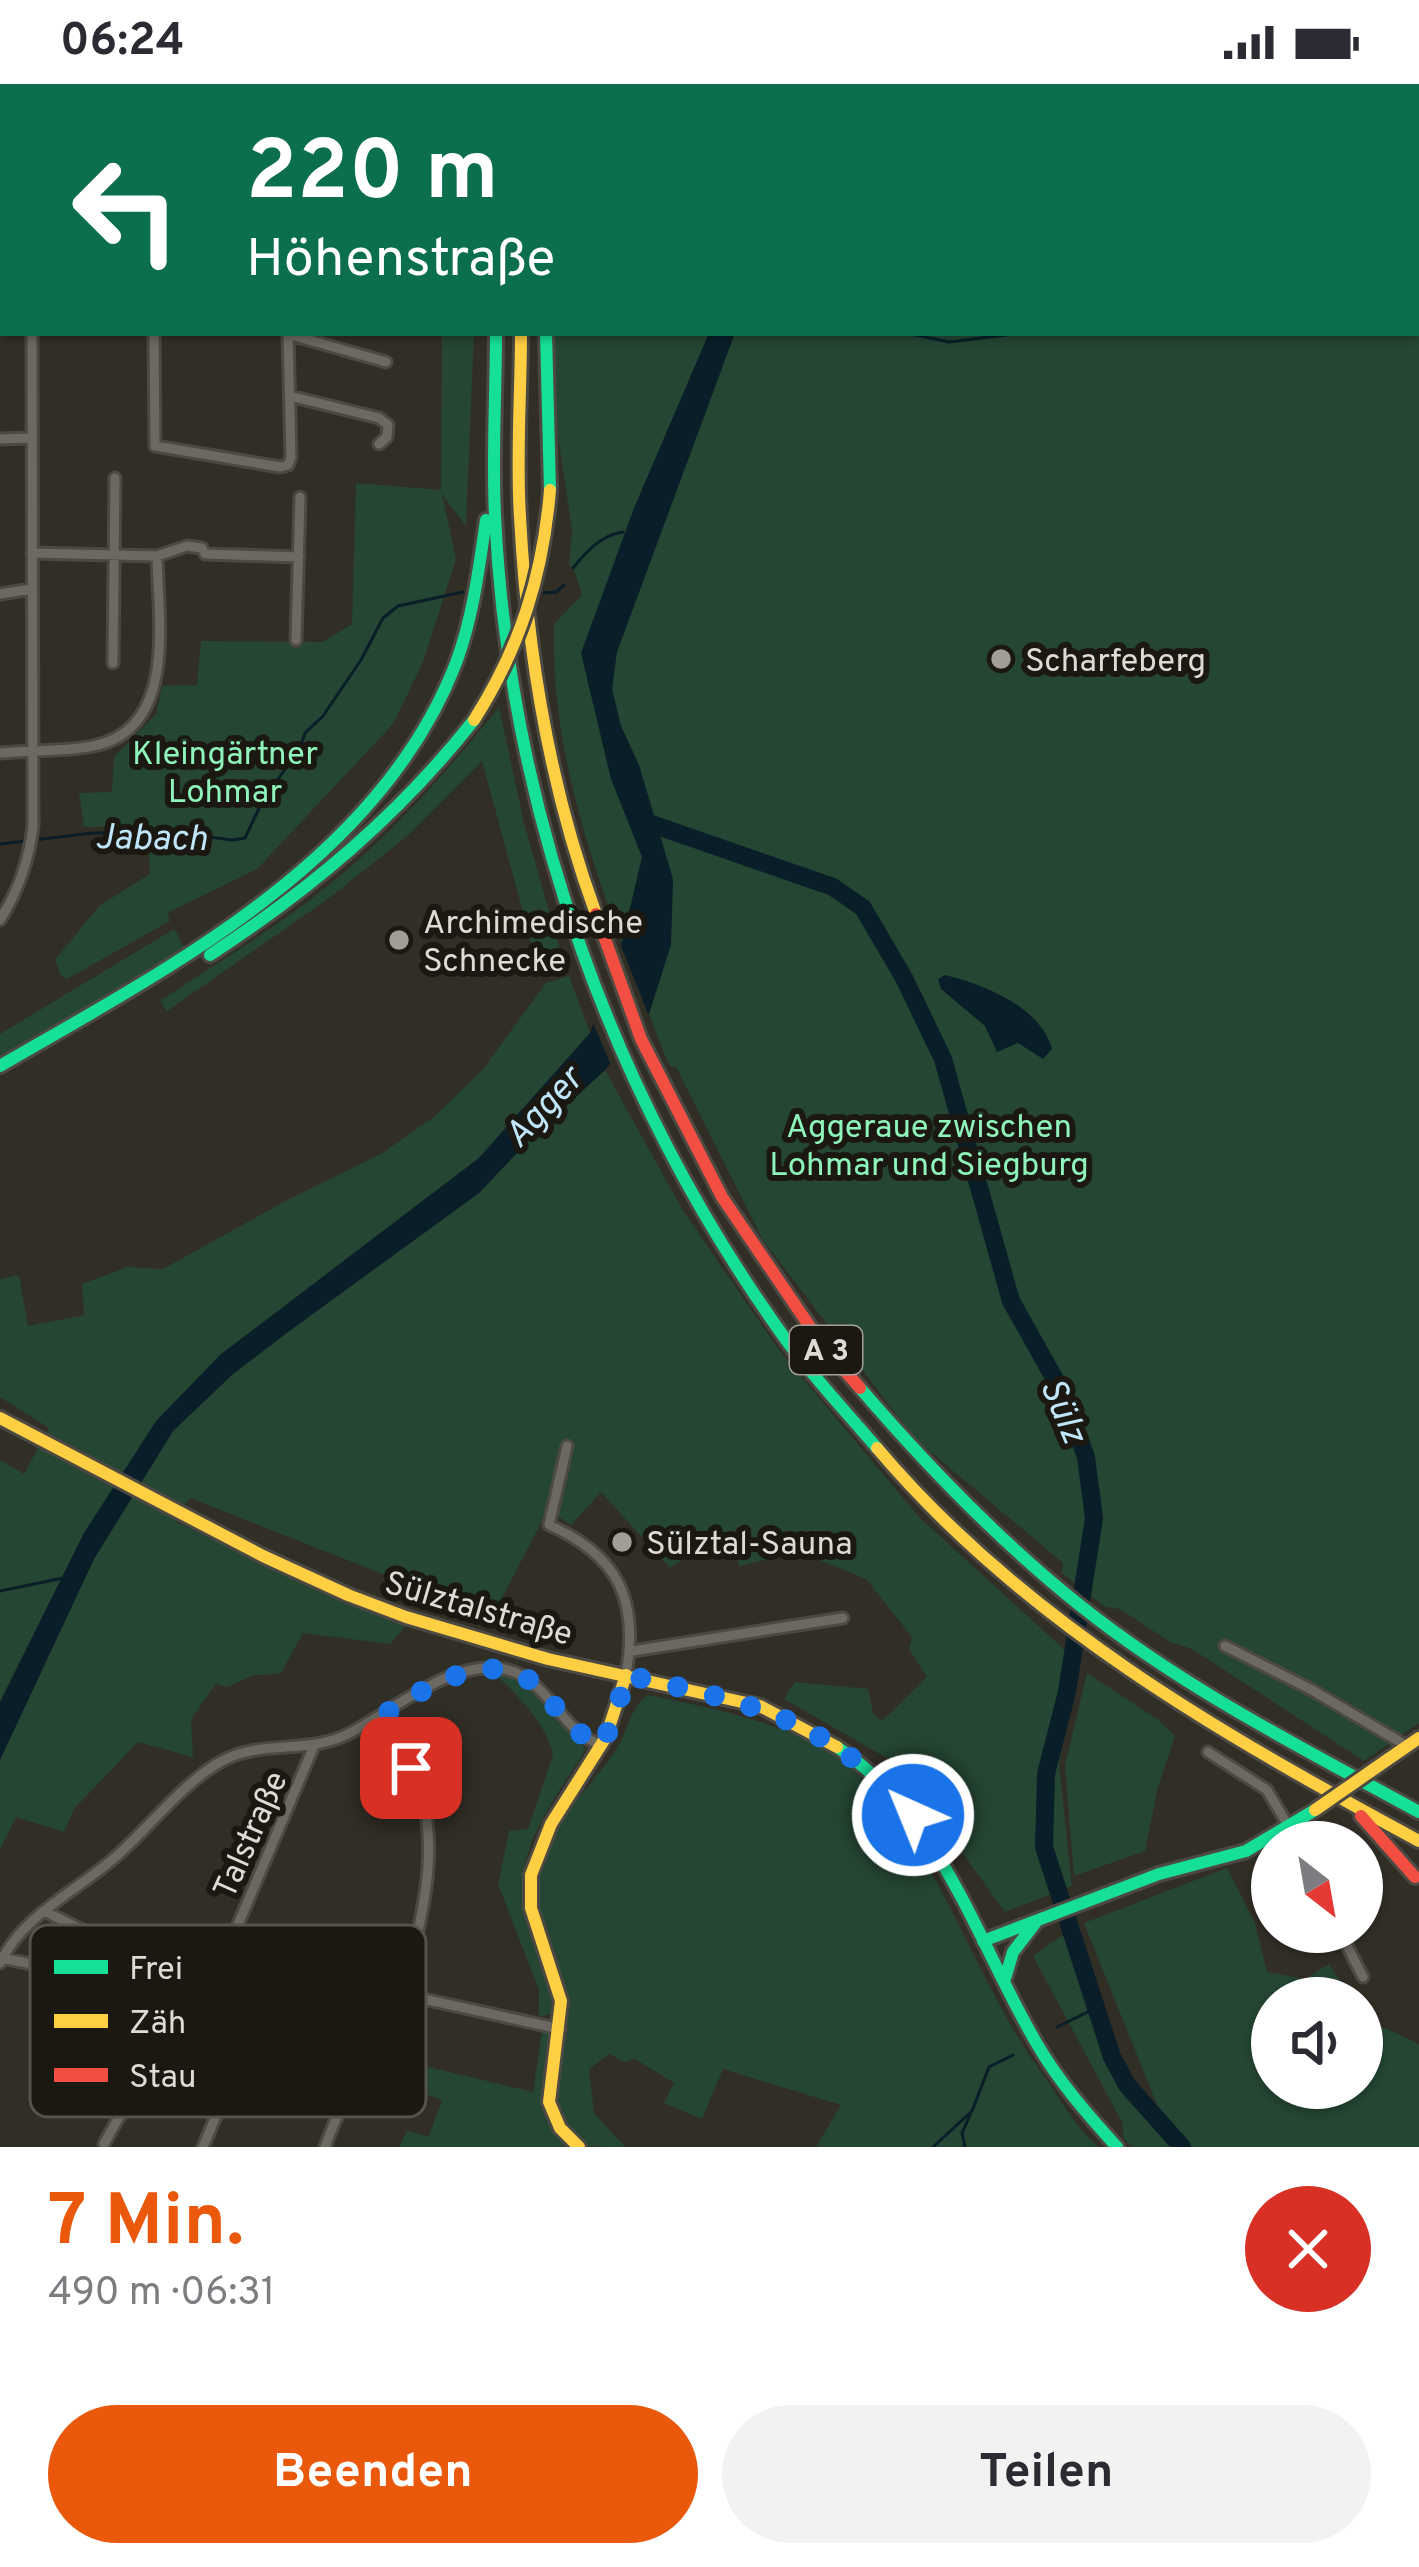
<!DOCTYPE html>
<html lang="de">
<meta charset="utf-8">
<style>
:root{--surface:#fff;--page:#f2f2f3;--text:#2b2b33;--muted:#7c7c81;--accent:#ea580c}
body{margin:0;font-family:Overpass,sans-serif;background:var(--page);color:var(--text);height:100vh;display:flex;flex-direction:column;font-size:45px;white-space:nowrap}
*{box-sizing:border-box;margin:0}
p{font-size:39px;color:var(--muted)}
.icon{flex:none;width:66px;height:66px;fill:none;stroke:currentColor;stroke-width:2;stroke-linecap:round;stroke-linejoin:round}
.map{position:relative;height:2063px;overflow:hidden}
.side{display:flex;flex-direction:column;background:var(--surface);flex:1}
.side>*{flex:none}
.guide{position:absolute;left:0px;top:0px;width:1419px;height:252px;box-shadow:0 3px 9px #0004;background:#0b6e4f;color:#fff;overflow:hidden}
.needle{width:78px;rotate:149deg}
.controls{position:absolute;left:1251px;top:1737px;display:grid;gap:24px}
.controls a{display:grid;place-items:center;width:132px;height:132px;border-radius:50%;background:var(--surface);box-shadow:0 3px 9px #0004;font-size:60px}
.pin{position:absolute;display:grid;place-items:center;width:102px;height:102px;color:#fff;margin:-51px;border-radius:24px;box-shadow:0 6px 18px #0006}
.me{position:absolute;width:132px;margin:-66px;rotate:316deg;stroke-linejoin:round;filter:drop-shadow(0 0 9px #0008)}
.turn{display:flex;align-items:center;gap:42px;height:252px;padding:0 48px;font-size:54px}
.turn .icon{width:156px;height:156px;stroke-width:2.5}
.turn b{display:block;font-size:84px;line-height:102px}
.round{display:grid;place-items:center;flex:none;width:126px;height:126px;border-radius:63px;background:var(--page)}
.summary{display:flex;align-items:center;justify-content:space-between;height:204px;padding:0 48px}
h1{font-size:72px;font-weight:700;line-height:90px;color:var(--accent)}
.button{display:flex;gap:24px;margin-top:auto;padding:24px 48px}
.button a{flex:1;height:138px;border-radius:72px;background:var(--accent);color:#fff;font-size:48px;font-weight:700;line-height:138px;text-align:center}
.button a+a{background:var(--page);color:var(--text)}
.status{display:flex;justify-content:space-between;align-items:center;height:84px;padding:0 60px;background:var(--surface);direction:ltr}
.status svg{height:33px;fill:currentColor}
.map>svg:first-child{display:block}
.green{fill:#254633}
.water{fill:#091e29}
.pier{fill:#312e26}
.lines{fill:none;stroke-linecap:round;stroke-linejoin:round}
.stream{stroke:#091e29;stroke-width:3}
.river{stroke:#091e29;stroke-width:18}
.street-casing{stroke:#4c4942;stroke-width:15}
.fast-casing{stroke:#4c4942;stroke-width:18}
.slow-casing{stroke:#4c4942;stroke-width:18}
.jam-casing{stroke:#4c4942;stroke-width:18}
.street{stroke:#6c6962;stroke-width:9}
.fast{stroke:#16e098;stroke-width:12}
.slow{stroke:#ffcf43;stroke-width:12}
.jam{stroke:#f24e42;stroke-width:12}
.slow-bridge-casing{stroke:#4c4942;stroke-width:18;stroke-linecap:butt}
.slow-bridge{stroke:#ffcf43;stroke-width:12}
.route{stroke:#1a73e8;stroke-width:21;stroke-dasharray:0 37.8}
.poi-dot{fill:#a29e96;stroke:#1b1812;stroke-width:4.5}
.labels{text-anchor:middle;stroke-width:12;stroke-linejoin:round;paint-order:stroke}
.shield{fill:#1b1812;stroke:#a4a098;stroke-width:3}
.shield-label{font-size:30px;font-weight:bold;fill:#dfdbd2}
.poi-label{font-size:33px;fill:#dfdbd2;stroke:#1b1812;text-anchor:start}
.park-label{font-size:33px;fill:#8ef4ba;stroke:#1b1812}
.street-label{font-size:33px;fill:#dfdbd2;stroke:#1b1812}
.water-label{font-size:36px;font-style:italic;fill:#c0e6fc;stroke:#1b1812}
.key{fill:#1b1812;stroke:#56524c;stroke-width:3}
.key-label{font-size:33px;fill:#dfdbd2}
</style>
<div class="status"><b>06:24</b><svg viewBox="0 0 49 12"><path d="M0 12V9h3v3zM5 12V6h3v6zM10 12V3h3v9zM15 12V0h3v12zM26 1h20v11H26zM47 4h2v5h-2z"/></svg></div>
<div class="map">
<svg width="1419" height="2063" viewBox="0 0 1419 2063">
<rect width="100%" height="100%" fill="#312e26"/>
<path class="green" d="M581,0H1419V1639L1364,1677L1192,1565L1170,1558L1120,1525L1105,1523L1062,1489L1063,1479L914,1354L763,1156L676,983H671L666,974C613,835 549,690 554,540L582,511L575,488L569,481L572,446L551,305L553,249H1416V3H580Z
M442,249H474L466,442L442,410L456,475L423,578L393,640L257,785L167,829L170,837L67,895L61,892L55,876L99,822L150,790L148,742L84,743L79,709L112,708L114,673L156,630L162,602L197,601L201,557L323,558L352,540L356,399L441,406Z
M499,623L524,739L562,873L539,887L482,677L405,754L325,817L167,927L160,917C213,881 270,848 320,808C388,755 445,690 499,623Z
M174,845L185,864L0,975V950Z
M569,892L590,949L479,1074L220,1271L84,1450L0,1618V1376L24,1390L49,1344L0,1313V1195L19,1191L28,1242L84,1231L82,1200L128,1183L163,1185L291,1114L381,1070L435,1032L483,985L546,899Z
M605,986L682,1125L779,1266L920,1434L1079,1579L1059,1680L1072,1802L1005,1828L899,1681L784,1615L795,1598L868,1605L873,1629L882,1637L927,1593L909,1565L912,1553L866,1495L800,1468L739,1482L734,1456L695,1467L670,1484L601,1408L571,1441L553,1429L563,1376L540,1441L492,1533L190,1414L174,1437L331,1512L407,1540L390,1560L303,1549L281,1589L252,1592L227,1603L216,1600L191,1635L193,1673L138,1658L74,1725L64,1748L16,1733L0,1765V1676L94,1475L173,1347L233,1290L288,1248L479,1109L531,1054Z
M505,1588L531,1607L586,1665C554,1717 507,1772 527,1838C537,1868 551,1896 553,1929L539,1933V1906L498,1800L509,1747L528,1745L553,1671C549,1644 515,1607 494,1590Z
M1087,1589L1157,1635L1175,1652L1158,1703L1145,1767L1074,1792L1065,1681Z
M647,1611C708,1623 797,1640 846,1680C936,1755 970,1888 1037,1982C1056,2008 1074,2042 1098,2063H816L841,2021L723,1985L702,2035L664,2019L674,1999L635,1975L625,1978L609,1970L589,1985L594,2029L625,2063C614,2063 598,2063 588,2062C527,2039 567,1936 560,1890C556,1857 530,1827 537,1791C548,1737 593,1704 620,1659C629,1642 631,1624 647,1611Z
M1227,1784L1255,1839L1267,1888L1305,1895L1329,1880L1352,1914H1272V2004H1362V1928L1368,1936L1419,1960V2063H1192L1158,2023L1084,1839Z
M1063,1851L1137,2025L1172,2063H1133L1124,2055L1122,2038L1033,1872Z
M542,1947L551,1951C545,1991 537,2033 569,2063H399L407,2047L429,2052L442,2016L420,2008L424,1982L533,2008Z"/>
<path class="water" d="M709,249H735L617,568L612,605L621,642L639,681L673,795L671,861L649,930L605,986L531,1054L479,1109L288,1248L233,1290L173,1347L94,1475L0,1676V1618L84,1449L156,1337L220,1271L479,1074L590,949L621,862L642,773L611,695L581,569L634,424Z
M945,891C983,900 1041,923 1052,965L1043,975L1018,959L997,968L985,942L941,905L938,895Z"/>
<path class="pier" d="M617,852L651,937L613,986L590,932Z"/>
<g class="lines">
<path class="stream" d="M906,249L949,258L1023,249
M573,484C586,468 601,451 623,448
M544,509L556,508L564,501
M0,760L93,749L171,748L232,756L245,754L262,718L300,664L305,649L323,632L361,576L383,534L398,522L463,508
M0,1507L63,1494
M1057,1943L1096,1924
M933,2063L972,2027L989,1983L1013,1971
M965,2063L962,2049L970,2031"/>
<path class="river" d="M643,737L833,803L863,824L904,894L943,975L1011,1217L1062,1308L1086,1373L1094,1434L1067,1608L1046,1690L1044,1763L1112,1973L1127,2001L1182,2063"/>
<g class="street-casing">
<path id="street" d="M23,0L25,3
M200,0L224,3
M155,3V0
M294,3V0
M398,3L399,0
M443,3V0
M0,206L3,205
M154,249L155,362L280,383L288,381L291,373L288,249
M288,250L386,278
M290,312L379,334L388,341L387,353L379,360
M0,355L30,354
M32,469L157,472L187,462L202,464L205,470L299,473
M0,510L31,505
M296,556L300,413
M113,579L115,394
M0,669C30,666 63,668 93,662C178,646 158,535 157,472
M0,836C19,806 29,777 33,742L32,249
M567,1362L549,1441C619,1472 639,1516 626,1591
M1225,1562L1312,1606L1407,1662
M632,1567L843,1534
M1208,1668L1267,1706L1298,1758
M44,1827L121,1865L205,1918
M1340,1848L1363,1893
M2,1874L70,1888
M0,1879C25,1828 80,1806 120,1769C152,1740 184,1698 222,1677C260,1656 306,1670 346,1651C391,1629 450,1575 503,1585C548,1592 560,1649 602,1661
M401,1910L560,1945
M104,2060L188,1909
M203,2063L219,2025L201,1970L205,1918L314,1662
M325,2063C344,2009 374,1964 399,1914C408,1894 411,1872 417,1851C436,1771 438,1698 376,1636"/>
</g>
<g class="fast-casing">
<path id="fast" d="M523,3L524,0
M496,249C496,309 492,371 495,431C509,728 615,1020 789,1260C816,1296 848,1330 877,1364
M546,249L550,406
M210,871C311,805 399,731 474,636
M0,982C172,882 380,776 456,579C473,533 479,484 486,436
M860,1304C928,1383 1000,1458 1082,1523C1185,1605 1304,1665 1419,1728
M837,1663C941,1731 977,1858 1037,1960C1059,1998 1088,2031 1117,2063
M983,1857L1159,1790L1246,1767L1315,1726
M1004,1898L1013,1868L1036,1838"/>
</g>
<g class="slow-casing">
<path id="slow" d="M521,249C521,310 516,372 520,433C527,566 550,705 596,830
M0,1334L263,1472L348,1511L406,1533L548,1575L760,1622L837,1663
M877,1364C1024,1538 1221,1650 1419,1757
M1387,1676L1419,1654
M579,2063L560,2044L549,2018L561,1917L531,1824V1791L551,1740L606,1653L626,1591"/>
</g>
<g class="jam-casing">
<path id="jam" d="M550,0V3
M596,830L641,955L722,1113L823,1262L860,1304
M1361,1732L1415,1793"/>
</g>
<use href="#street" class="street"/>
<use href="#fast" class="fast"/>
<use href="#slow" class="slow"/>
<use href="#jam" class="jam"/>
<g class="slow-bridge-casing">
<path id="slow-bridge" d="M474,636C520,564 543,491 550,406
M1315,1726L1387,1676"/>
</g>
<use href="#slow-bridge" class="slow-bridge"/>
</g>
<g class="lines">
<path class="route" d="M411,1684L391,1651L376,1636C424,1604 497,1554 546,1611C561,1630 578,1654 602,1661L616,1630L626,1591C750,1619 824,1632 913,1731"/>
</g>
<g class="poi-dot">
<circle cx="1001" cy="575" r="12"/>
<circle cx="399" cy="856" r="12"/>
<circle cx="622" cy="1458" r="12"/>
</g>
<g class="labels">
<rect class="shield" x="790" y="1242" width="72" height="48" rx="9"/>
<g class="shield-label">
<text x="826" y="1276">A 3</text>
</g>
<g class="poi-label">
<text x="1025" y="587">Scharfeberg</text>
<text x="423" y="849">Archimedische<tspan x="423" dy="38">Schnecke</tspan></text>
<text x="646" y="1470">Sülztal-Sauna</text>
</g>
<g class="park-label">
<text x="225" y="680">Kleingärtner<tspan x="225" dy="38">Lohmar</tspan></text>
<text x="929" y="1053">Aggeraue zwischen<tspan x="929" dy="38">Lohmar und Siegburg</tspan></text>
</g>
<g class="street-label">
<text transform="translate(479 1523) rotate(16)" y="12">Sülztalstraße</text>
<text transform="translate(249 1750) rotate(-66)" y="12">Talstraße</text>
</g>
<g class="water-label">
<text transform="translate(151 752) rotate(1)" y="13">Jabach</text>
<text transform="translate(542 1022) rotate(-47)" y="13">Agger</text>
<text transform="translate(1065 1326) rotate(67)" y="13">Sülz</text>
</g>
</g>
<rect x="30" y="1841" width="396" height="192" rx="18" class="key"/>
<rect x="54" y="1876" width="54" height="14" fill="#16e098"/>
<rect x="54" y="1930" width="54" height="14" fill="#ffcf43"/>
<rect x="54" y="1984" width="54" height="14" fill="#f24e42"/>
<g class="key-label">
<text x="129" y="1895">Frei</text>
<text x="129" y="1949">Zäh</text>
<text x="129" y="2003">Stau</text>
</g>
</svg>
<div class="controls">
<a><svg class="needle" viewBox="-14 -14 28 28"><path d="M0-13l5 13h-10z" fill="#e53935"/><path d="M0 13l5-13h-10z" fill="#7c7c81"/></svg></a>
<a><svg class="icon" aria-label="sound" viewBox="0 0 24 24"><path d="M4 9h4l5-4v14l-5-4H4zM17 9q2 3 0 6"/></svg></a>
</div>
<div class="pin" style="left:411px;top:1684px;background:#d93025"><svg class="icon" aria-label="arrive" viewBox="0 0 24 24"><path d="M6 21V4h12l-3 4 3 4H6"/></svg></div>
<svg class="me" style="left:913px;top:1731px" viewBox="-20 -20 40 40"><circle r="17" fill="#1a73e8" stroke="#fff" stroke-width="3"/><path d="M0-11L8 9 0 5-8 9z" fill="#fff"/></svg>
<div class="guide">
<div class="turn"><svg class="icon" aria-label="left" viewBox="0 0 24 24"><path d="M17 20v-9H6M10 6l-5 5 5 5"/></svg><div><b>220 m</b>Höhenstraße</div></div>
</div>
</div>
<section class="side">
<div class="summary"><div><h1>7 Min.</h1><p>490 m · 06:31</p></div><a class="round" style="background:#d93025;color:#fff"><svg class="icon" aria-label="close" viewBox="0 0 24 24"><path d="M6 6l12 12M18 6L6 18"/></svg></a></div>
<div class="button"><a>Beenden</a><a>Teilen</a></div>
</section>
